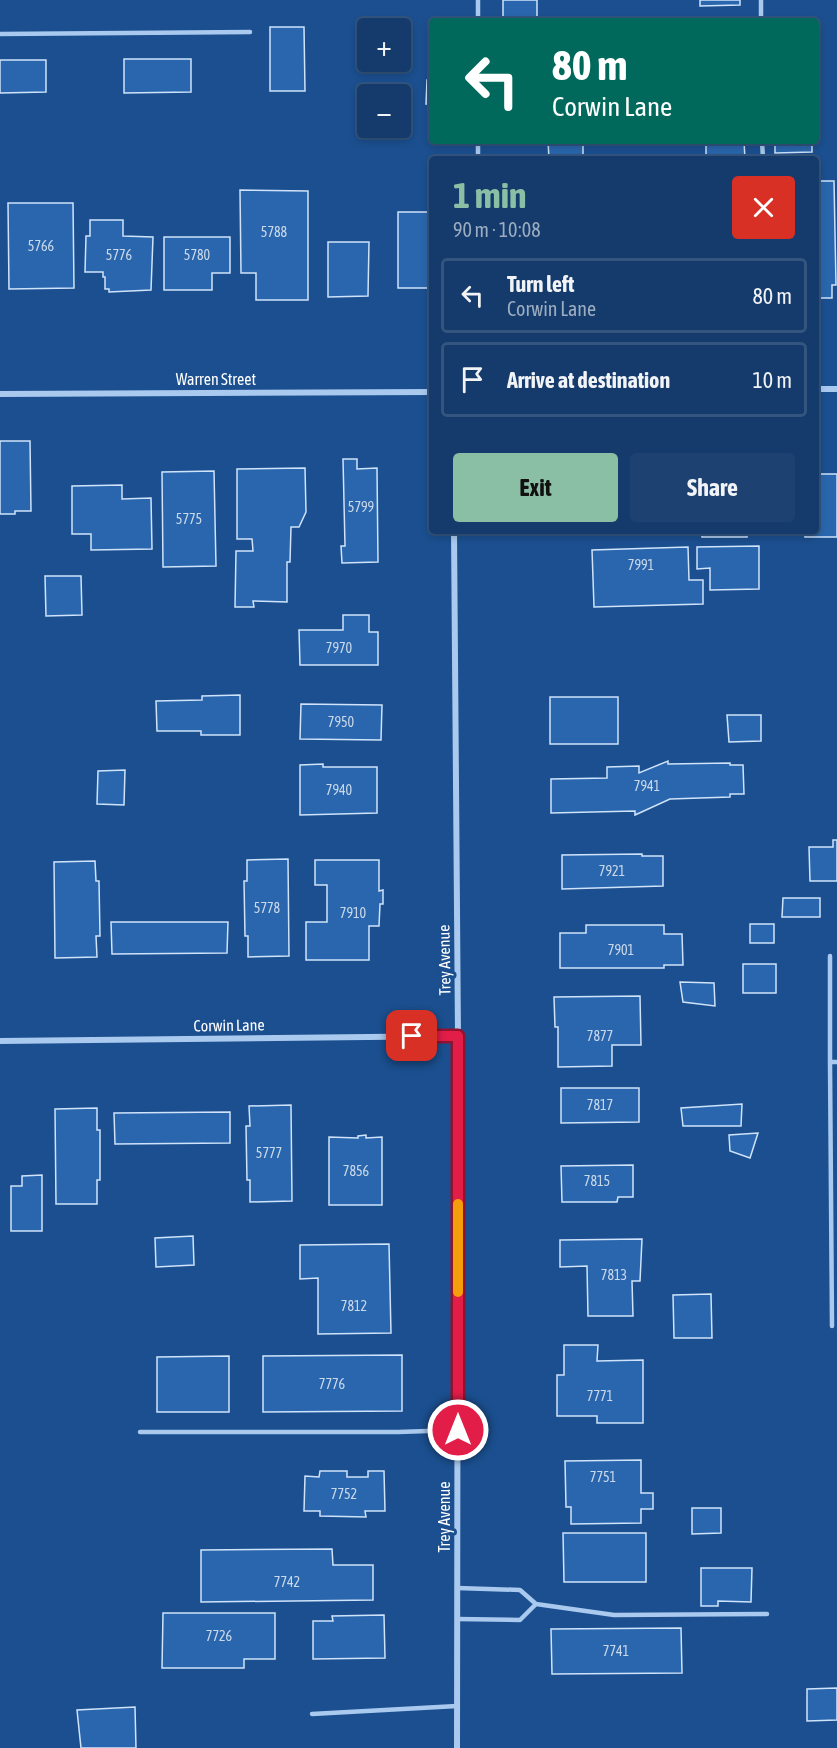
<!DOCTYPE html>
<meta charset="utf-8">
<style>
:root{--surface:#143b6b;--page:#1d4271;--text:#f1f3f6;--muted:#9dadc1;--line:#33557e;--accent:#8abfa5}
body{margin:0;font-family:"Asap Condensed",sans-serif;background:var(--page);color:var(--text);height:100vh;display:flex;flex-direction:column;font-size:22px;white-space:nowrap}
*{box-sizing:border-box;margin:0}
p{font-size:20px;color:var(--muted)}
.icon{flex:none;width:33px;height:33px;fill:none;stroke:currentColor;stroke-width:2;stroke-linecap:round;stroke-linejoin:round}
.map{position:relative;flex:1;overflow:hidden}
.sheet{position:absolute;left:429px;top:156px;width:390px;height:378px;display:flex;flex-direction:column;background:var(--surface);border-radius:6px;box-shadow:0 3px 9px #0003,0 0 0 2px var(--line)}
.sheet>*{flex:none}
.banner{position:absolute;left:429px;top:18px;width:390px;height:126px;border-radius:6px;box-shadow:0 3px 9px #0003,0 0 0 2px var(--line);background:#00695c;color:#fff;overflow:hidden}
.tools{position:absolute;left:357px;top:18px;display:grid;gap:12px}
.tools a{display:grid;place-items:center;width:54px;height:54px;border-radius:6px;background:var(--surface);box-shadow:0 3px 9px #0003,0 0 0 2px var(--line);font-size:30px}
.pin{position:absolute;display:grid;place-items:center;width:51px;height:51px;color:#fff;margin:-26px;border-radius:12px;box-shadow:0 3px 9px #0006}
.me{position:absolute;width:66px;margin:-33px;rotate:0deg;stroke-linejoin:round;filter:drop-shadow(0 0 4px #0008)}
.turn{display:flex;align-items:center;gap:21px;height:126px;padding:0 24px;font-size:27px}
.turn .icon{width:78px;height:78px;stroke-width:2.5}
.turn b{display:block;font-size:42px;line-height:51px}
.round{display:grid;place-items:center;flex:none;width:63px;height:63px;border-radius:6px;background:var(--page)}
.headline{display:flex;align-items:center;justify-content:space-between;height:102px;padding:0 24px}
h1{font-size:36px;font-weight:700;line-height:45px;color:var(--accent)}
.action{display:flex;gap:12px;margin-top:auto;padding:12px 24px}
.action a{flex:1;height:69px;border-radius:6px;background:var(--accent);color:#111;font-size:24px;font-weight:700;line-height:69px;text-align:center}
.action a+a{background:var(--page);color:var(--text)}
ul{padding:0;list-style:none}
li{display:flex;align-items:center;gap:18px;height:75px;margin:0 12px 9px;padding:0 12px;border:3px solid var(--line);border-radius:6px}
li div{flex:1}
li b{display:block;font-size:22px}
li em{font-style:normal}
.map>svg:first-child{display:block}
.building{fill:#2a66ad;stroke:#cfe3fa;stroke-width:1.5}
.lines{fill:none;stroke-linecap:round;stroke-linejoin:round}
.lane{stroke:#a9c9ee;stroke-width:4.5}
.street{stroke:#a9c9ee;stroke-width:6}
.route-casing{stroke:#92132f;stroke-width:15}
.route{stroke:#e11d48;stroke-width:10}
.slow{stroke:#f59e0b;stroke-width:10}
.labels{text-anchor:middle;stroke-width:6;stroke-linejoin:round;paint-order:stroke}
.number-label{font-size:14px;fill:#cad9ea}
.street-label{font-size:16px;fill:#fff;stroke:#1b4f8f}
</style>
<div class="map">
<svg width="837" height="1748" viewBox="0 0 837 1748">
<rect width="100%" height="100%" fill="#1b4f8f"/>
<path class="building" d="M503,0H537V21H503Z
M700,0H740V5L700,6Z
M270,27H304L305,91H270Z
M124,59H191V92L124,93Z
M0,60H46V92L0,93Z
M427,80H432V104H426Z
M548,141H583V159H549Z
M706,141H744L745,159H706Z
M775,141H812V152L775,153Z
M816,181H834L836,285H832V298H816Z
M240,190L308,191V300H256V273H241Z
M8,203H73L74,288L9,289Z
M398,212H432V288H398Z
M90,220H123V236L153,237L151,290L109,292V289H105V277H103V272H85L86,236H90Z
M164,237H230V273H212V290H164Z
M328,242H369L368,296L328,297Z
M0,441H30L31,511H15V514H0Z
M343,459H357V469L377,468L378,562L342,563L341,546H345Z
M305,468L306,512L299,527H291L290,562H287V602L253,601L254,607H235L236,551H253L252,539H237V469Z
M214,471L216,566L163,567L162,472Z
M816,474H837V537H805V531H816Z
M122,485V499L151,498L152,549L91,550V534H72V486Z
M702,531H747V537H702Z
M759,546V589L710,590V568L697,569V547Z
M688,547L689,580H703V604L594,607L592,550Z
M45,576H81L82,615L46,616Z
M343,615H369V632H378V665H300L299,630H343Z
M240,695V735H201V731H157L156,701L202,700V696Z
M550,697H618V744H550Z
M301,704L382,705L381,740L300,739Z
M727,715H761V741L729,742Z
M668,761V764L730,763V765H743L744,794H730V797L670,799L635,815V811L551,813V779L607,778V767L639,766V773Z
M323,764V767H377V813L300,815V765Z
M125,770L124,805L97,804L98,771Z
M833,840H837V881H810L809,847H833Z
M642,854V856H663V886L562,889V855Z
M288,859L289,956L248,957V936H245L244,881H247V860Z
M315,860H379V891L383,890V904H380L379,926H369V960H306V922H327V885H315Z
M95,861L96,881H99L100,936H96L97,957L55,958L54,862Z
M783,898H820V917H782Z
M111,922H228L227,953L112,954Z
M750,924H774V943H750Z
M586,925H664V934H682L683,965H664V968H560V933H586Z
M743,964H776V993H743Z
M680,982L714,983L715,1006L683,1002Z
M640,996L641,1045H612V1066L558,1067V1027H555L554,997Z
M561,1088H639V1122L561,1123Z
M742,1104L741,1126H683L681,1108Z
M291,1105L292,1201L250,1202V1180H247L246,1126H250L249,1106Z
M97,1108V1130H100V1180H97V1204H56L55,1109Z
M230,1112V1143L115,1144L114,1113Z
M758,1133L750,1158L730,1151L729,1135Z
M366,1135V1138L382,1137V1205H329V1137L358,1138V1136Z
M633,1165V1197H618L617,1202H562L561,1166Z
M42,1175V1231H11V1186H22V1176Z
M193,1236L194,1265L156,1267L155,1238Z
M642,1239L640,1281H632L633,1316H588L587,1266L560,1267V1240Z
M389,1244L391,1333L318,1334V1278L300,1279V1245Z
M711,1294L712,1338H674L673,1295Z
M564,1345H598L597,1361L643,1360V1423H597V1416H557V1375H564Z
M402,1355V1411L263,1412V1356Z
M229,1356V1412H157V1357Z
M641,1460V1493H653V1509H641V1523L571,1524V1507H566L565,1461Z
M320,1471H347V1477H368V1471H384L385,1511H365L366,1517L320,1516V1511H304L305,1476L319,1477Z
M692,1508H721V1533L692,1534Z
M563,1533H646V1582H564Z
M332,1549L333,1565H373V1600L201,1602V1550Z
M701,1568H752L751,1602L718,1601V1606H701Z
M163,1613H275V1659H244V1668H162Z
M384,1615L385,1658L313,1659V1621H333L332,1616Z
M681,1628L682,1673L552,1674L551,1629Z
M837,1688V1720L807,1721V1689Z
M135,1707L136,1748H81L77,1710Z"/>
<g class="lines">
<path class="lane" d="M478,0V21
M761,0V21
M0,34L250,32
M478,141V159
M762,141L763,159
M830,956V1062
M832,1326L830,1062H837
M140,1432H398L458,1430
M536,1604L614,1615L767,1614
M457,1619L520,1620L536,1604L520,1590L457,1588
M312,1714L457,1706"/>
<path class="street" d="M816,389H837
M0,394L432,392
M454,531L458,1036L457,1748
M0,1041L458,1036"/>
</g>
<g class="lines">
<g class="route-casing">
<path id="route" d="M412,1036H458V1430"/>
</g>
<use href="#route" class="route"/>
<path class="slow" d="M458,1292V1204"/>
</g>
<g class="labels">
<g class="number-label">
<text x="274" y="237">5788</text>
<text x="41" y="251">5766</text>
<text x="119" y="260">5776</text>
<text x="197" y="260">5780</text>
<text x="361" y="512">5799</text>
<text x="189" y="524">5775</text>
<text x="641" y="570">7991</text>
<text x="339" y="653">7970</text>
<text x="341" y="727">7950</text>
<text x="647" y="791">7941</text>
<text x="339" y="795">7940</text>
<text x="612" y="876">7921</text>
<text x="267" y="913">5778</text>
<text x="353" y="918">7910</text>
<text x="621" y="955">7901</text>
<text x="600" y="1041">7877</text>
<text x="600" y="1110">7817</text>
<text x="269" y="1158">5777</text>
<text x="356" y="1176">7856</text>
<text x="597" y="1186">7815</text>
<text x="614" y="1280">7813</text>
<text x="354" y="1311">7812</text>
<text x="332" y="1389">7776</text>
<text x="600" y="1401">7771</text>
<text x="603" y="1482">7751</text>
<text x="344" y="1499">7752</text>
<text x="287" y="1587">7742</text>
<text x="219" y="1641">7726</text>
<text x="616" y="1656">7741</text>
</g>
<g class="street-label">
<text x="216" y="385">Warren Street</text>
<text transform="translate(444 960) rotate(-91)" y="6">Trey Avenue</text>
<text transform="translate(229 1025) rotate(-1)" y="6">Corwin Lane</text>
<text transform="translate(444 1517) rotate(-90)" y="6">Trey Avenue</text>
</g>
</g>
</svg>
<div class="tools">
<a>+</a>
<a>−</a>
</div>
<div class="pin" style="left:412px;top:1036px;background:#d93025"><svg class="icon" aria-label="arrive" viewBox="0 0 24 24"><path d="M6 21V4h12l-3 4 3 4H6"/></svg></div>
<svg class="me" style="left:458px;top:1430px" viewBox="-20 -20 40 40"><circle r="17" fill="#e11d48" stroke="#fff" stroke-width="3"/><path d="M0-11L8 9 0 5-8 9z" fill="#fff"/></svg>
<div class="banner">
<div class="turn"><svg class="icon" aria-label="left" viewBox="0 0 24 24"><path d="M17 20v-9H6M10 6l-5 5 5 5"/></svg><div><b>80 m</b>Corwin Lane</div></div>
</div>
<section class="sheet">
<div class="headline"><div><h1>1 min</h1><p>90 m · 10:08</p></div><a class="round" style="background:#d93025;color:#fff"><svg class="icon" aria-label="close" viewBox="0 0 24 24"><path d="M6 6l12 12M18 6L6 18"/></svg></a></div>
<ul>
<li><svg class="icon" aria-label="left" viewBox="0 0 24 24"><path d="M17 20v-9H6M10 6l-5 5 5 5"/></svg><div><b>Turn left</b><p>Corwin Lane</p></div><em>80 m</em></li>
<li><svg class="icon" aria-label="arrive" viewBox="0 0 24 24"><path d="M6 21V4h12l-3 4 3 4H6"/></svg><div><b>Arrive at destination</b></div><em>10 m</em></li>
</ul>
<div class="action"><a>Exit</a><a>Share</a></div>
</section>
</div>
